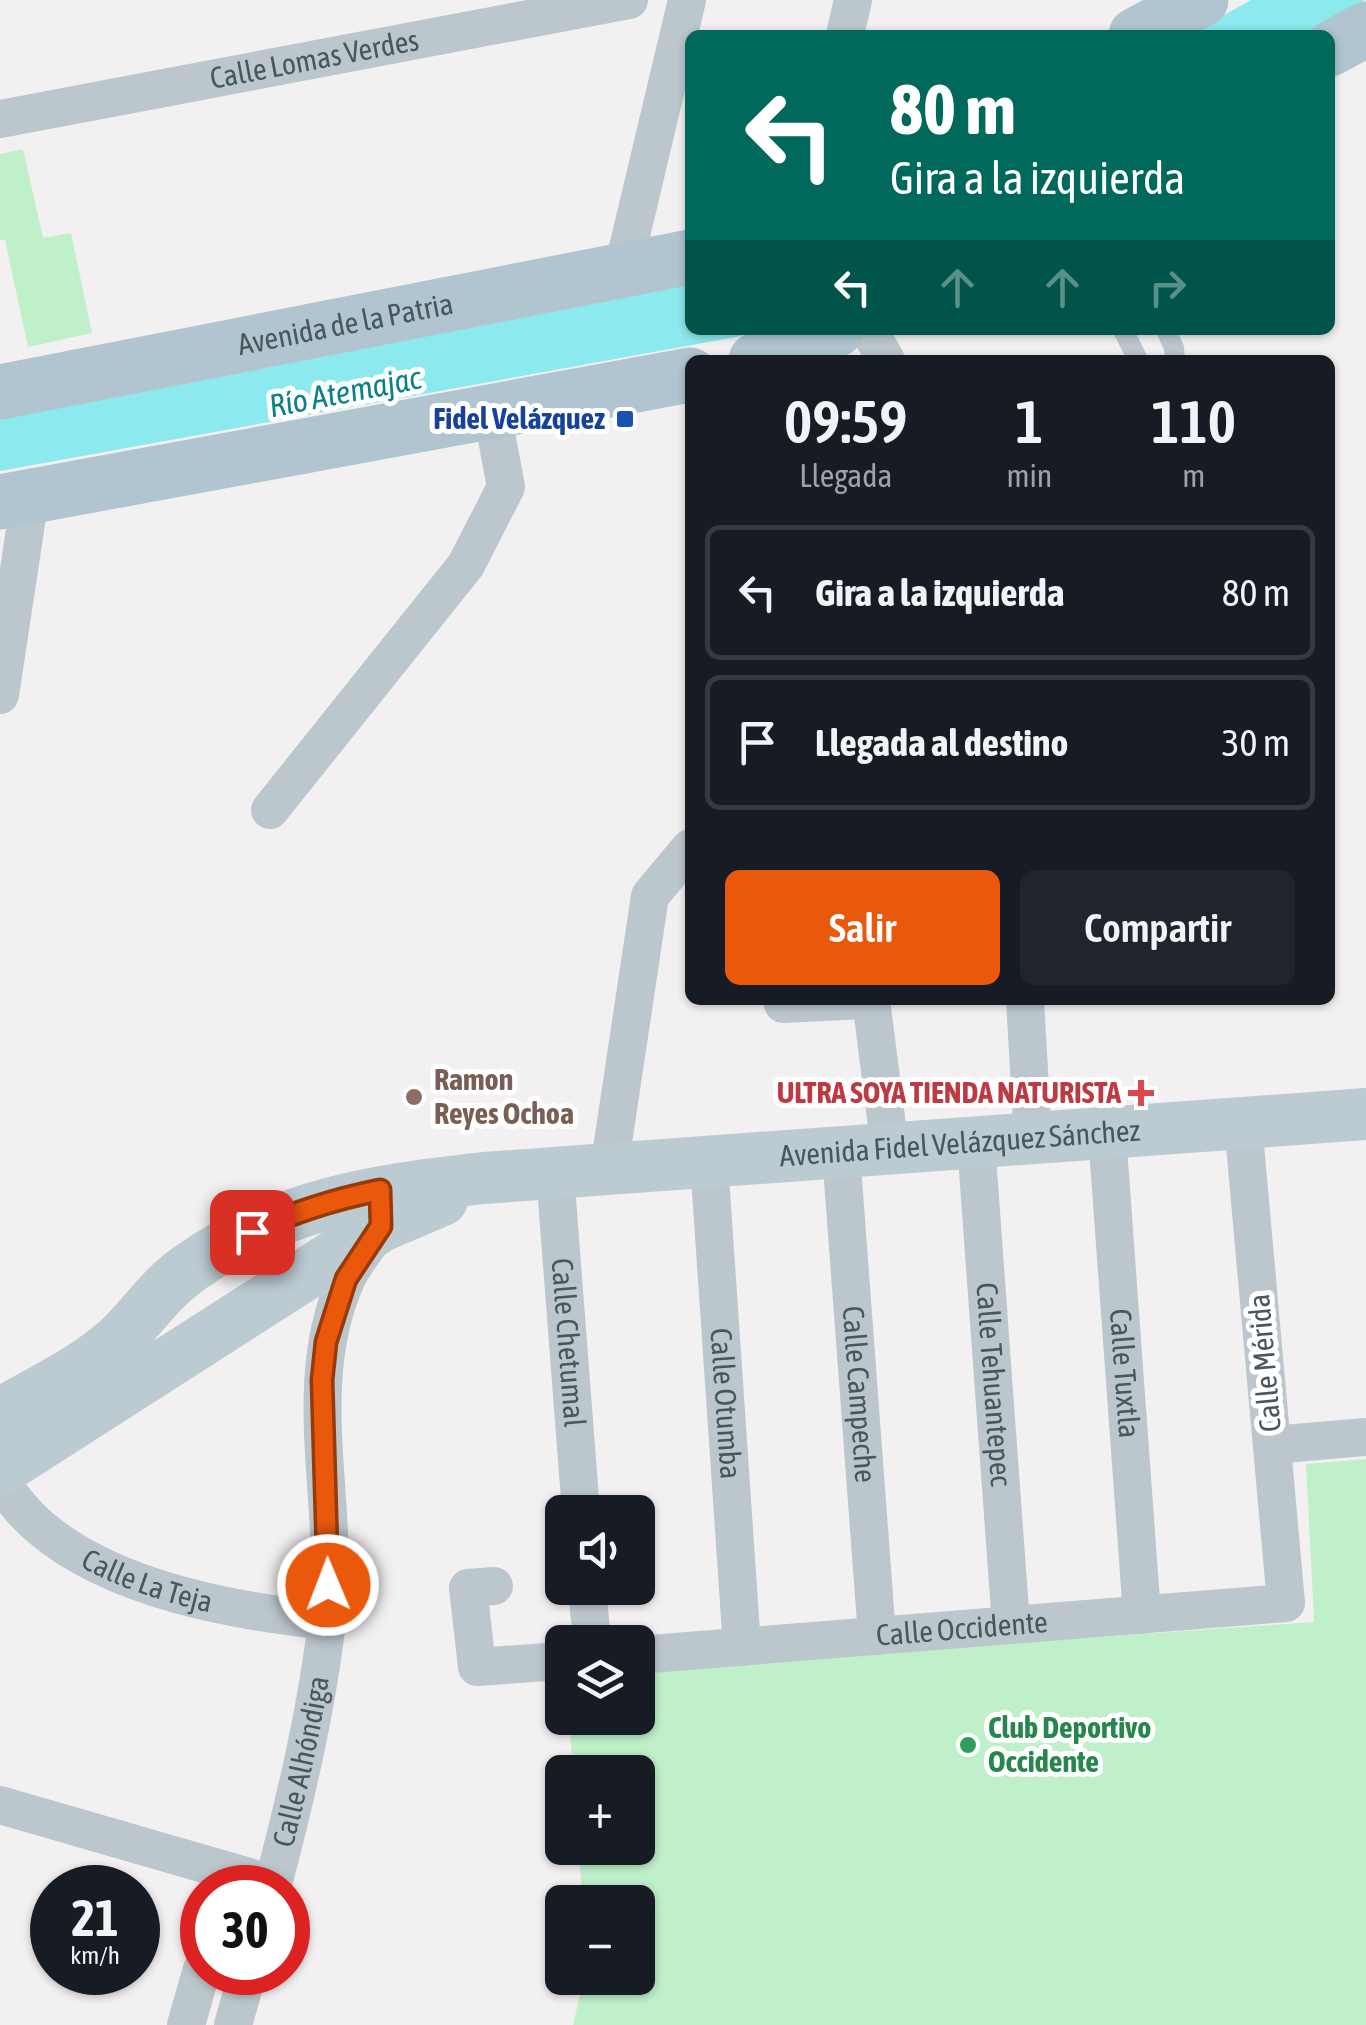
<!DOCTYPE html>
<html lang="es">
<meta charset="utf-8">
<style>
:root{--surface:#171b24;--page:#20242c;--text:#f1f3f6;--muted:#9ea1a6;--line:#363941;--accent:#ea580c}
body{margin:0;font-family:"Asap Condensed",sans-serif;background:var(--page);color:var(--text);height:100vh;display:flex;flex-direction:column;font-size:38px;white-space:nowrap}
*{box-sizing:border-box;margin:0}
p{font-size:32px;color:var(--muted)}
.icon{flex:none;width:55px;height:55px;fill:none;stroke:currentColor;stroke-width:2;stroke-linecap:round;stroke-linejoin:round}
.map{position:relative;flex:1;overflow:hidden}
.drawer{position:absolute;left:685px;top:355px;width:650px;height:650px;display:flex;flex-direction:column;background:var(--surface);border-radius:15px;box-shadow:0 2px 8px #0004}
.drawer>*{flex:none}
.banner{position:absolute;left:685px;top:30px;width:650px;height:305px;border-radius:15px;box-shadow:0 2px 8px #0004;background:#00695c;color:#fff;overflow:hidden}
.fabs{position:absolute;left:545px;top:1495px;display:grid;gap:20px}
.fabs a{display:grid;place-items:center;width:110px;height:110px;border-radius:15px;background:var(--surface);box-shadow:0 2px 8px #0004;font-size:50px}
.speed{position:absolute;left:30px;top:1865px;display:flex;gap:20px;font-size:50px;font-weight:700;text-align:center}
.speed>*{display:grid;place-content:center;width:130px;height:130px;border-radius:50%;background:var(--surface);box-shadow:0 2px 8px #0004;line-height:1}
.speed small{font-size:25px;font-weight:400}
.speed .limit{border:15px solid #d22;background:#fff;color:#111}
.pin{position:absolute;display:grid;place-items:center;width:85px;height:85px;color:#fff;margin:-42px;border-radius:20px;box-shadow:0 5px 15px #0006}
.me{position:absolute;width:110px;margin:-55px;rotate:359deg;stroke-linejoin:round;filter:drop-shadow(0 0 8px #0008)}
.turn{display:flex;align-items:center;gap:35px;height:210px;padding:0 40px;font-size:45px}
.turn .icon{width:130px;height:130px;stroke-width:2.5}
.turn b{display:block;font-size:70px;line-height:85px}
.lanes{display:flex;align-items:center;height:95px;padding:0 40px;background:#0003;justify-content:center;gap:50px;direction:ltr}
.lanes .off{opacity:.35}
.eta{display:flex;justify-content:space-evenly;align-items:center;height:170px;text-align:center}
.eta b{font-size:60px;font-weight:600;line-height:70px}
.button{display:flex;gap:20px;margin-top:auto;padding:20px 40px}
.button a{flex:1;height:115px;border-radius:15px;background:var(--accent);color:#fff;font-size:40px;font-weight:600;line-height:115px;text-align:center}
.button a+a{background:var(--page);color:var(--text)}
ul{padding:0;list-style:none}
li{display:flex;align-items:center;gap:30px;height:135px;margin:0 20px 15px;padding:0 20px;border:5px solid var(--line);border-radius:15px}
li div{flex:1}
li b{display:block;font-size:38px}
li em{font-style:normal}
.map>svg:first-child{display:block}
.green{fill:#bff0ca}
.water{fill:#8ce9ed}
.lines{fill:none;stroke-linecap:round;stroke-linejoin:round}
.lane{stroke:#bcc7cd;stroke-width:20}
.street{stroke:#bcc7cd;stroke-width:38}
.secondary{stroke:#bccad2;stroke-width:52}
.primary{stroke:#b0c5cf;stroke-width:55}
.route-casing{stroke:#983908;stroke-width:25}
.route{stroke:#ea580c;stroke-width:18}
.transit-dot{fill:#1a4fb4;stroke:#fff;stroke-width:4}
.health-dot{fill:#e0444e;stroke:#fff;stroke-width:4}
.education-dot{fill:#8d6e63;stroke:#fff;stroke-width:4}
.leisure-dot{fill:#2e9e5b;stroke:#fff;stroke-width:4}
.labels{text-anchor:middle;stroke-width:10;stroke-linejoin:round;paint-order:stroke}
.street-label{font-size:30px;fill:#48575e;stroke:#fff}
.transit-label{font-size:30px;font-weight:bold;fill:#164399;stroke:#fff;text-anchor:end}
.education-label{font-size:30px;font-weight:bold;fill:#785e54;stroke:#fff;text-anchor:start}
.health-label{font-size:30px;font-weight:bold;fill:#be3a42;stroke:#fff;text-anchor:end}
.leisure-label{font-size:30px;font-weight:bold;fill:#27864d;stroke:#fff;text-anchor:start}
.water-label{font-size:32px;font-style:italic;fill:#0c8187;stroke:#fff}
</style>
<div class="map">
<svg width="1366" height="2025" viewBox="0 0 1366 2025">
<rect width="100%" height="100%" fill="#f3f0f1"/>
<path class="green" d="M23,149L43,238L71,233L92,333L28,347L5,240H0V154Z
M1366,1459V2025H573L584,1978H638V1902H583L578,1848H638V1772H573L569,1718H638V1669L1314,1622L1306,1464Z"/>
<path class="water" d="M1251,0H1365L1303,35H1188Z
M690,283V330H760L736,337L0,471V416Z"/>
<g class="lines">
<path class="lane" d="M1123,330L1138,360
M1166,330L1174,348L1175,360"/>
<g class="street">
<path d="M845,35L853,0"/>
<path id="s1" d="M0,119L629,0"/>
<path d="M622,273L687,0"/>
<path d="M869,330L886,360"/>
<path d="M0,695L30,497"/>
<path d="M270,810L466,565L506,487L492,412"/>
<path d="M871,1000L890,1149"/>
<path d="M1025,1000L1033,1139"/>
<path d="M783,1004L865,1000"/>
<path id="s2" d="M1107,1134L1142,1615"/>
<path id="s3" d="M976,1143L1011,1625"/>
<path id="s4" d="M841,1153L877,1636"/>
<path id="s5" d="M709,1162L742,1647"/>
<path d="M609,1169L650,896L690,848"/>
<path id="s6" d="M555,1173L581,1512"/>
<path d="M1272,1445L1366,1437"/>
<path id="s7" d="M0,1482C12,1498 25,1515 41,1528C114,1590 234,1611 326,1621"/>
<path d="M494,1586L468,1588L477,1667L562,1661"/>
<path d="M587,1588L592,1642"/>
<path id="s8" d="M638,1655L1286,1603L1243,1123"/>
<path d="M0,1805L273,1884"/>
<path id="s9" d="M272,1888C296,1797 318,1705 328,1612C339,1501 299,1386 346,1280C353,1264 365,1250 375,1236"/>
<path d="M186,2025L202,1969"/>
<path d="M233,2025L248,1972"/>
</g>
<g class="secondary">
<path id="s10" d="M0,1414C39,1391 83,1371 117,1341C142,1318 159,1290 187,1270C278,1204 375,1190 484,1178L1366,1114"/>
<path d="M0,1470L381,1226L442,1200"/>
</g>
<g class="primary">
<path d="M1136,35L1201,0"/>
<path d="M1330,49L1366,29"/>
<path d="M756,360L836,330"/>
<path id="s11" d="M0,392L690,257"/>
<path d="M0,502L690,375"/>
</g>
</g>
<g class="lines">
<g class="route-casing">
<path id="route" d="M252,1232C293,1212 336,1199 380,1190L381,1226L346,1279L326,1342L322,1380L328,1585"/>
</g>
<use href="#route" class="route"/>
</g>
<rect class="transit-dot" x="615" y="409" width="20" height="20" rx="5"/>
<path class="health-dot" d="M1136 1078h10v10h10v10h-10v10h-10v-10h-10v-10h10z"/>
<circle class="education-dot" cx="414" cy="1097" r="10"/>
<circle class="leisure-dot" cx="968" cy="1745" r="10"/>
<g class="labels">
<g class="street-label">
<text dy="10" stroke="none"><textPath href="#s1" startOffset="320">Calle Lomas Verdes</textPath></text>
<text dy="10" stroke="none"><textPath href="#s11" startOffset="352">Avenida de la Patria</textPath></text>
<text dy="10" stroke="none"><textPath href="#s10" startOffset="1030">Avenida Fidel Velázquez Sánchez</textPath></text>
<text dy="10" stroke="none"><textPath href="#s6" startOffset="170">Calle Chetumal</textPath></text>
<text transform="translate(1265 1363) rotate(-95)" y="10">Calle Mérida</text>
<text dy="10" stroke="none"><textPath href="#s2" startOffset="240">Calle Tuxtla</textPath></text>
<text dy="10" stroke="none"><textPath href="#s3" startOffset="242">Calle Tehuantepec</textPath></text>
<text dy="10" stroke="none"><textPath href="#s4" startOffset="242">Calle Campeche</textPath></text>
<text dy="10" stroke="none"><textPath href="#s5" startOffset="242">Calle Otumba</textPath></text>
<text dy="10" stroke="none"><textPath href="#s7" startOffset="182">Calle La Teja</textPath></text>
<text dy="10" stroke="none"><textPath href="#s8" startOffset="325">Calle Occidente</textPath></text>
<text dy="10" stroke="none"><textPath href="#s9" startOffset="130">Calle Alhóndiga</textPath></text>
</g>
<g class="transit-label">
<text x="605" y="429">Fidel Velázquez</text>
</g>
<g class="education-label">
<text x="434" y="1090">Ramon<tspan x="434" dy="34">Reyes Ochoa</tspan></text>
</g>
<g class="health-label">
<text x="1121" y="1103">ULTRA SOYA TIENDA NATURISTA</text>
</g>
<g class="leisure-label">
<text x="988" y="1738">Club Deportivo<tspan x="988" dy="34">Occidente</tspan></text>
</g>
<g class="water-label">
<text transform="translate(345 392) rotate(-11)" y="11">Río Atemajac</text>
</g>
</g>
</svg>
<div class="fabs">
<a><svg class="icon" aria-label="sound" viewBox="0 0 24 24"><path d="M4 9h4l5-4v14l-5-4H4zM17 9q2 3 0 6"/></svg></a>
<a><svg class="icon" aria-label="layers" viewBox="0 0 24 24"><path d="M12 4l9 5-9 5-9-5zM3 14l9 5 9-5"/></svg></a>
<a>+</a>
<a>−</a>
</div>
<div class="speed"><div>21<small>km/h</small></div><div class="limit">30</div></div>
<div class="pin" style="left:252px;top:1232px;background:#d93025"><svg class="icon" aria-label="arrive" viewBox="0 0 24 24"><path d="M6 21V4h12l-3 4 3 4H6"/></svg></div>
<svg class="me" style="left:328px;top:1585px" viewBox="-20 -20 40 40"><circle r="17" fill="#ea580c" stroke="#fff" stroke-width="3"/><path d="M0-11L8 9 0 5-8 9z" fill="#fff"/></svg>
<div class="banner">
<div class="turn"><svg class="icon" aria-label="left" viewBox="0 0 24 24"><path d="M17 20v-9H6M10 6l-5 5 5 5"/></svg><div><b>80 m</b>Gira a la izquierda</div></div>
<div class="lanes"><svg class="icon" aria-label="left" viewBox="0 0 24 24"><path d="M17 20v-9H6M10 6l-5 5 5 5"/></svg><svg class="icon off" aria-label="ahead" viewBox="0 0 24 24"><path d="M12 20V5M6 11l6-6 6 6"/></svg><svg class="icon off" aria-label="ahead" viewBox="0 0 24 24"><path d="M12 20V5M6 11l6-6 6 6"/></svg><svg class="icon off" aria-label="right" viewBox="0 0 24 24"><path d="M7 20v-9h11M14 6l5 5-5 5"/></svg></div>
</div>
<section class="drawer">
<div class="eta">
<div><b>09:59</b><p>Llegada</p></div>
<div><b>1</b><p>min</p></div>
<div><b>110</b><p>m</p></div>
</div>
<ul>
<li><svg class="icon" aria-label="left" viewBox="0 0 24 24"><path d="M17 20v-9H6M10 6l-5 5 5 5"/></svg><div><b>Gira a la izquierda</b></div><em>80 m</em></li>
<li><svg class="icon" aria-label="arrive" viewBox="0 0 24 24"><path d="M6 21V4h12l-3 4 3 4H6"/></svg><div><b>Llegada al destino</b></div><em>30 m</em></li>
</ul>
<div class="button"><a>Salir</a><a>Compartir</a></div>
</section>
</div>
